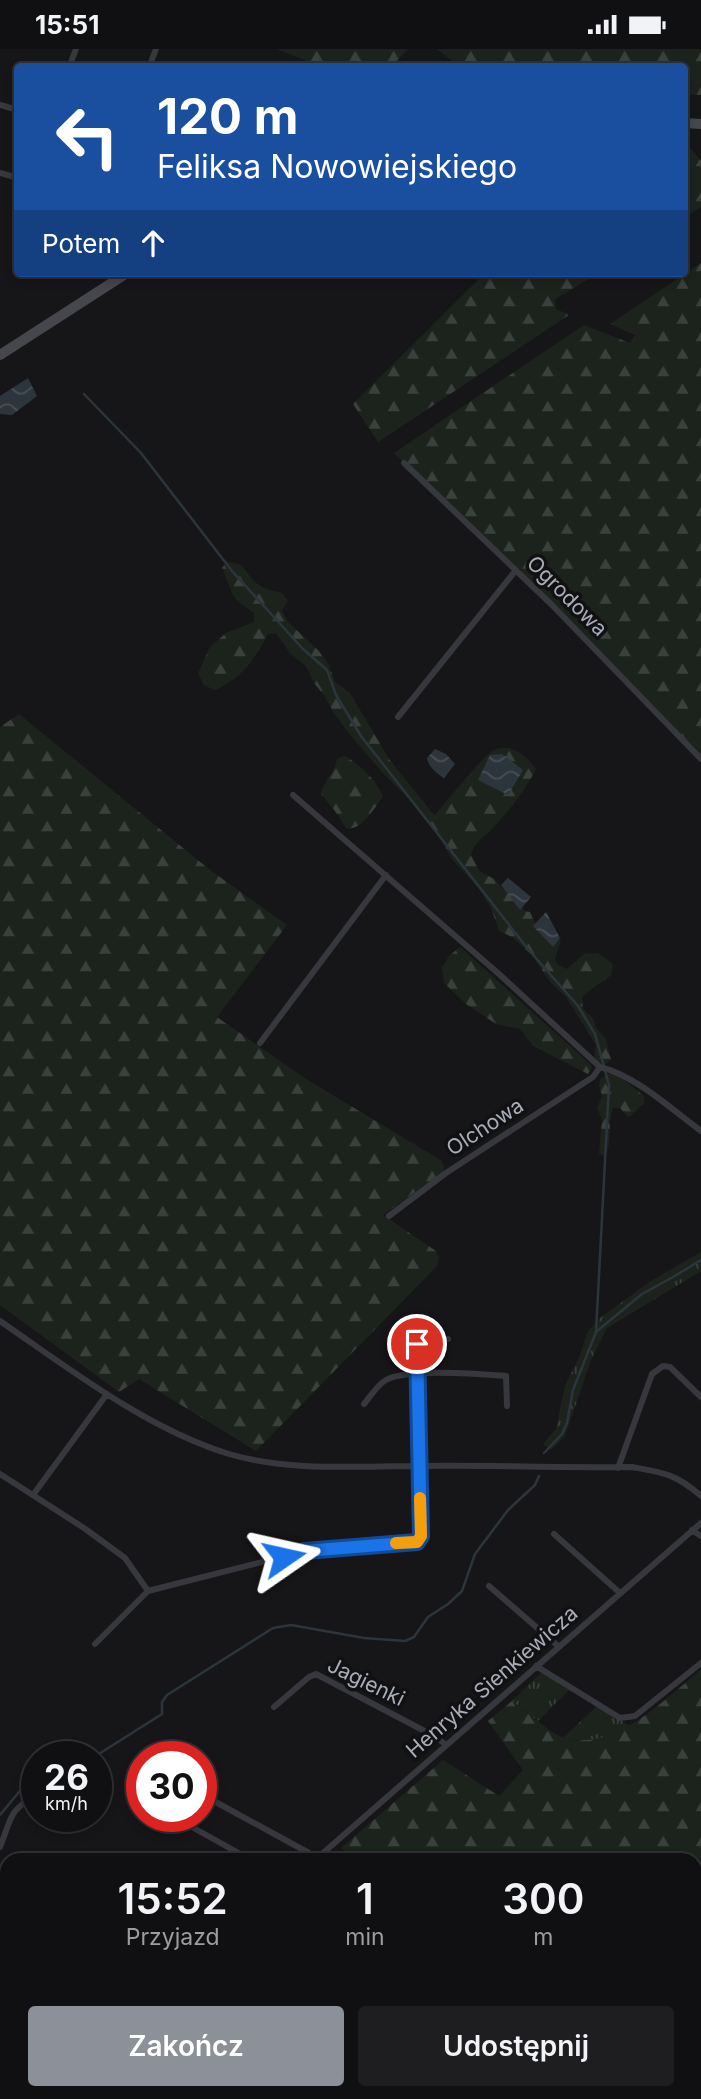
<!DOCTYPE html>
<html lang="pl">
<meta charset="utf-8">
<style>
:root{--surface:#101012;--page:#1e1e20;--text:#f1f3f6;--muted:#9c9d9f;--line:#303032;--accent:#8c9099}
body{margin:0;font-family:Inter,sans-serif;background:var(--page);color:var(--text);height:100vh;display:flex;flex-direction:column;font-size:26px;white-space:nowrap}
*{box-sizing:border-box;margin:0}
p{font-size:23px;color:var(--muted)}
.icon{flex:none;width:38px;height:38px;fill:none;stroke:currentColor;stroke-width:2;stroke-linecap:round;stroke-linejoin:round}
.map{position:relative;flex:1;overflow:hidden}
.details{position:absolute;left:0px;top:1804px;width:702px;height:247px;display:flex;flex-direction:column;background:var(--surface);border-radius:21px 21px 0 0;box-shadow:0 4px 10px #0003,0 0 0 2px var(--line)}
.details>*{flex:none}
.top-card{position:absolute;left:14px;top:14px;width:674px;height:214px;border-radius:7px;box-shadow:0 4px 10px #0003,0 0 0 2px var(--line);background:#1a4fa0;color:#fff;overflow:hidden}
.speed{position:absolute;left:21px;top:1692px;display:flex;gap:14px;font-size:35px;font-weight:700;text-align:center}
.speed>*{display:grid;place-content:center;width:91px;height:91px;border-radius:50%;background:var(--surface);box-shadow:0 4px 10px #0003,0 0 0 2px var(--line);line-height:1}
.speed small{font-size:18px;font-weight:400}
.speed .limit{border:10px solid #d22;background:#fff;color:#111}
.pin{position:absolute;display:grid;place-items:center;width:60px;height:60px;color:#fff;margin:-30px;border:4px solid #fff;border-radius:50%;box-shadow:0 2px 7px #0007}
.me{position:absolute;width:77px;margin:-38px;rotate:79deg;stroke-linejoin:round;filter:drop-shadow(0 0 5px #0008)}
.turn{display:flex;align-items:center;gap:24px;height:147px;padding:0 28px;font-size:32px}
.turn .icon{width:91px;height:91px;stroke-width:2.5}
.turn b{display:block;font-size:49px;line-height:60px}
.then{display:flex;align-items:center;height:66px;padding:0 28px;background:#0003;gap:14px;font-size:26px}
.eta{display:flex;justify-content:space-evenly;align-items:center;height:119px;text-align:center}
.eta b{font-size:42px;font-weight:600;line-height:49px}
.primary-button{display:flex;gap:14px;margin-top:auto;padding:14px 28px}
.primary-button a{flex:1;height:80px;border-radius:7px;background:var(--accent);color:#fff;font-size:28px;font-weight:600;line-height:80px;text-align:center}
.primary-button a+a{background:var(--page);color:var(--text)}
.status{display:flex;justify-content:space-between;align-items:center;height:49px;padding:0 35px;background:var(--surface);direction:ltr}
.status svg{height:19px;fill:currentColor}
.map>svg:first-child{display:block}
.grass{fill:url(#grass-tufts)}
.forest{fill:url(#forest-firs)}
.park{fill:url(#park-dots)}
.water{fill:url(#water-waves)}
.lines{fill:none;stroke-linecap:round;stroke-linejoin:round}
.stream{stroke:#2c353c;stroke-width:2.5}
.minor{stroke:#37383d;stroke-width:6}
.secondary{stroke:#45474d;stroke-width:10}
.route-casing{stroke:#114b97;stroke-width:18}
.route{stroke:#1a73e8;stroke-width:12}
.slow{stroke:#f59e0b;stroke-width:12}
.labels{text-anchor:middle;stroke-width:7;stroke-linejoin:round;paint-order:stroke}
.street-label{font-size:21px;fill:#a8adb8;stroke:#111113}
</style>
<div class="status"><b>15:51</b><svg viewBox="0 0 49 12"><path d="M0 12V9h3v3zM5 12V6h3v6zM10 12V3h3v9zM15 12V0h3v12zM26 1h20v11H26zM47 4h2v5h-2z"/></svg></div>
<div class="map">
<svg width="701" height="2050" viewBox="0 0 701 2050">
<defs>
<pattern id="grass-tufts" width="24" height="20" patternUnits="userSpaceOnUse" patternTransform="scale(1.75)"><rect width="24" height="20" fill="#1c231d"/><path d="M3 7l-1-3M5 7V3M7 7l1-3M15 17l-1-3M17 17v-4M19 17l1-3" fill="none" stroke="#3a403c"/></pattern>
<pattern id="forest-firs" width="22" height="20" patternUnits="userSpaceOnUse" patternTransform="scale(1.75)"><rect width="22" height="20" fill="#1c231d"/><path d="M5 1l3.5 6h-7zM16 11l3.5 6h-7z" fill="#3a403c"/></pattern>
<pattern id="park-dots" width="8" height="8" patternUnits="userSpaceOnUse" patternTransform="scale(1.75)"><rect width="8" height="8" fill="#1c231d"/><path d="M2 2h.1M6 6h.1" fill="none" stroke="#3a403c" stroke-width="1.8" stroke-linecap="round"/></pattern>
<pattern id="water-waves" width="16" height="10" patternUnits="userSpaceOnUse" patternTransform="scale(1.75)"><rect width="16" height="10" fill="#2c353c"/><path d="M0 5q4-4 8 0t8 0" fill="none" stroke="#485056"/></pattern>
</defs>
<rect width="100%" height="100%" fill="#161618"/>
<path class="grass" d="M701,1203V1222L607,1279L591,1311L565,1387L551,1401L543,1395L556,1380L565,1337L580,1306L588,1282L600,1269L648,1234Z
M542,1623L569,1641L538,1672L512,1652Z
M597,1657L630,1677C602,1691 595,1694 563,1689Z"/>
<path class="forest" d="M277,0H408L392,17H319Z
M437,0H701V46L684,45V18L459,17Z
M684,96H688L701,112V158L684,169Z
M701,214V707L394,404L584,276L630,294L635,286L610,275Z
M485,224H599L555,250L556,260L569,266L378,393L353,355Z
M227,513C249,514 244,526 259,536C266,541 274,542 282,544L288,552L282,561L288,573L318,601L329,616L335,633L350,644L389,710L434,766C447,754 483,706 494,701C512,693 526,707 536,720C525,742 509,762 492,780C482,790 477,791 471,805L479,822L494,830L503,840L513,845L525,862L530,863L533,870L547,890L561,891L555,909L557,915L567,920L584,905L598,904L613,915L611,926C602,934 590,939 582,949L583,960L593,969L596,979L606,990L611,1011L604,1016L594,1010L596,996L566,948L549,932L532,906L512,888L499,882L491,859L480,841L452,810L434,779L412,753L382,723L347,682L334,664L324,646L314,634L306,617L290,604L276,584L268,585C255,610 242,629 215,641L204,636L198,624L210,598L226,584L254,573V564C227,546 235,546 222,519Z
M19,665L210,821L287,876L217,968L306,1030L442,1112L444,1119L443,1123L383,1166L436,1202L439,1209L437,1217L256,1402L139,1330L119,1343L0,1256V678Z
M345,707C361,717 376,730 383,748C374,759 361,783 346,779L335,762L321,745C325,730 335,724 337,710Z
M460,898L589,1014L592,1018L588,1025L533,997L520,980L496,975L466,955L444,934L442,919L449,907Z
M608,1025H616L644,1047V1055C637,1058 634,1066 628,1068L620,1059H613C607,1074 613,1093 605,1107L599,1105L602,1070L597,1059L602,1047L599,1037L600,1030Z
M701,1621V2050H328L327,2044H695V1811H357L341,1799L443,1711L499,1747L523,1721L488,1672L512,1652C525,1662 551,1685 565,1689C616,1703 664,1650 701,1621Z"/>
<path class="park" d="M0,1999L7,2006V2044H39L32,2050H0Z"/>
<path class="water" d="M28,329L37,347L12,366L0,365V347Z
M435,700L446,705L455,715L444,729C437,725 428,717 427,709Z
M502,705L523,721L508,746L478,731L490,706Z
M508,829L531,848L520,861L501,836Z
M546,863L560,889L553,898L533,877Z"/>
<g class="lines">
<path class="stream" d="M84,345L141,404L232,522L303,600L327,621L336,646L361,687L528,900L578,957L595,985L609,1036L596,1283
M544,1404L562,1385L567,1374L573,1341L596,1283L642,1245L673,1228L701,1211
M94,1708L162,1665V1653L167,1646L273,1579L291,1576L364,1589L405,1592L414,1588L428,1568L448,1555L462,1542L475,1505L508,1461L535,1436L539,1427
M0,1766L19,1743L37,1735"/>
<path class="minor" d="M69,18L76,0
M149,18L156,0
M0,56L18,61
M0,124L18,129
M404,414L552,556L701,710
M398,668L516,521
M293,746L499,925L600,1018
M260,994L386,826
M600,1018C636,1027 670,1059 701,1082
M389,1167L446,1124L593,1028L600,1018
M0,1272C70,1320 147,1380 229,1405C291,1423 355,1417 419,1417C490,1416 561,1419 632,1418C665,1424 676,1425 701,1447
M364,1355C370,1348 377,1336 386,1331C407,1319 480,1325 506,1327L507,1357
M618,1419L652,1325L663,1317L670,1318L701,1348
M0,1425L84,1479L125,1509L148,1542
M33,1446L107,1345
M692,1481L701,1487
M554,1485L620,1544
M489,1537L558,1597
M95,1595L148,1542L305,1502L417,1492L421,1487L417,1295L423,1292L448,1290
M536,1617L620,1669L635,1667L701,1614
M274,1658L309,1628L316,1625L436,1688L446,1696
M201,1745L309,1804L316,1811
M96,1750L98,1751
M174,1768L251,1811
M0,1798C12,1769 7,1763 37,1745
M315,1811L701,1474
M0,1879L7,1877
M0,1974L7,1969
M159,2044V2050
M221,2044V2050
M43,2050L50,2044"/>
<path class="secondary" d="M684,74L701,75
M0,306L127,224"/>
</g>
<g class="lines">
<g class="route-casing">
<path id="route" d="M284,1508L305,1502L417,1493L421,1487L417,1295"/>
</g>
<use href="#route" class="route"/>
<path class="slow" d="M396,1494L417,1493L421,1487L420,1449"/>
</g>
<g class="labels">
<g class="street-label">
<text transform="translate(567 547) rotate(45)" y="7">Ogrodowa</text>
<text transform="translate(485 1078) rotate(-33)" y="7">Olchowa</text>
<text transform="translate(366 1633) rotate(26)" y="7">Jagienki</text>
<text transform="translate(492 1633) rotate(-41)" y="7">Henryka Sienkiewicza</text>
</g>
</g>
</svg>
<div class="speed"><div>26<small>km/h</small></div><div class="limit">30</div></div>
<div class="pin" style="left:417px;top:1295px;background:#d93025"><svg class="icon" aria-label="arrive" viewBox="0 0 24 24"><path d="M6 21V4h12l-3 4 3 4H6"/></svg></div>
<svg class="me" style="left:284px;top:1508px" viewBox="-20 -20 40 40"><path d="M0-17L14 15 0 8-14 15z" fill="#1a73e8" stroke="#fff" stroke-width="4"/></svg>
<div class="top-card">
<div class="turn"><svg class="icon" aria-label="left" viewBox="0 0 24 24"><path d="M17 20v-9H6M10 6l-5 5 5 5"/></svg><div><b>120 m</b>Feliksa Nowowiejskiego</div></div>
<div class="then">Potem<svg class="icon" aria-label="ahead" viewBox="0 0 24 24"><path d="M12 20V5M6 11l6-6 6 6"/></svg></div>
</div>
<section class="details">
<div class="eta">
<div><b>15:52</b><p>Przyjazd</p></div>
<div><b>1</b><p>min</p></div>
<div><b>300</b><p>m</p></div>
</div>
<div class="primary-button"><a>Zakończ</a><a>Udostępnij</a></div>
</section>
</div>
